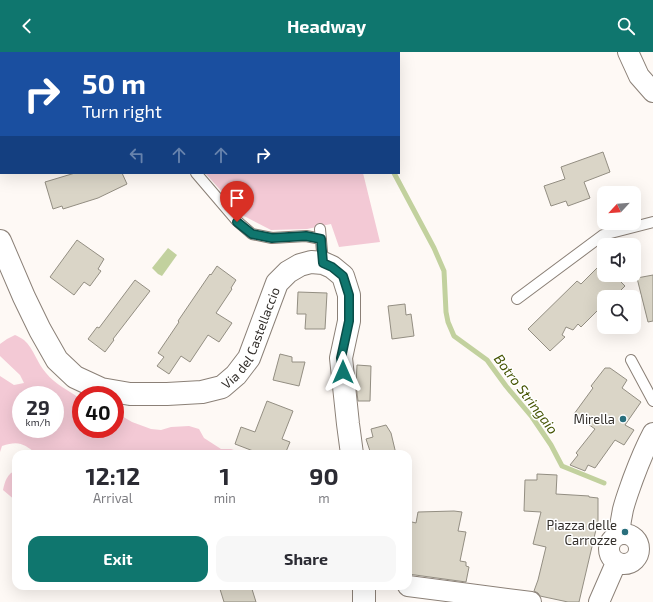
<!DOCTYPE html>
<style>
:root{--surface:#fff;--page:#f7f7f7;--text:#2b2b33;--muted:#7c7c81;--accent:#0f766e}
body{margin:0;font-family:"Exo 2",sans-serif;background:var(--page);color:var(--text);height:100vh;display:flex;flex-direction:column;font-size:15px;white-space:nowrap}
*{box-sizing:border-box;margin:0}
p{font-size:13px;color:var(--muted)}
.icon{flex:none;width:22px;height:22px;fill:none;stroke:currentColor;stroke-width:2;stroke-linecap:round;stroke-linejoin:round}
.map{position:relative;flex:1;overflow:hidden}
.side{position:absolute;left:12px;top:398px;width:400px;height:140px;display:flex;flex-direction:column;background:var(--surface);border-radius:12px;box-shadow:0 4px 16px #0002}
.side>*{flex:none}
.hud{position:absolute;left:0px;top:0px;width:400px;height:122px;box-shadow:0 4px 16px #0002;background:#1a4fa0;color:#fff;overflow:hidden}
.needle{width:26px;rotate:244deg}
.buttons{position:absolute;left:597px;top:134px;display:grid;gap:8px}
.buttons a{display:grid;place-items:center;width:44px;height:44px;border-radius:8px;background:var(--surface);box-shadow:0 4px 16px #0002;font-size:20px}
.speed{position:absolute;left:12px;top:334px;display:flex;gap:8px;font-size:20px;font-weight:700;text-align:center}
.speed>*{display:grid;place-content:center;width:52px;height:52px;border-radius:50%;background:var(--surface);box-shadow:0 4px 16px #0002;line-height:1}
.speed small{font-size:10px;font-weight:400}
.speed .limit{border:6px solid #d22;background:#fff;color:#111}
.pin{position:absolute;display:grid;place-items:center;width:34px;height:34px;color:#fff;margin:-41px -17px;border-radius:50% 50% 50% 0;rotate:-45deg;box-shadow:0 0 4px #0007}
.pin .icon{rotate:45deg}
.me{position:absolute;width:44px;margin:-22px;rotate:0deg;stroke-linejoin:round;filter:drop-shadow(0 0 3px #0008)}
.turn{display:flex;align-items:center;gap:14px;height:84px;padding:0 16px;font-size:18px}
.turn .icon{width:52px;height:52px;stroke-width:2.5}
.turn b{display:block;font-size:28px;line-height:34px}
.lanes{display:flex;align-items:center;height:38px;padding:0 16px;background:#0003;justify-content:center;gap:20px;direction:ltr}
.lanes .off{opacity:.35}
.eta{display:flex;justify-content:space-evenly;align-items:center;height:68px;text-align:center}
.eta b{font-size:24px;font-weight:700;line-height:28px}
.button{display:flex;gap:8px;margin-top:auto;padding:8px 16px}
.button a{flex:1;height:46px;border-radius:12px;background:var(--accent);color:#fff;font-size:16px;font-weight:700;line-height:46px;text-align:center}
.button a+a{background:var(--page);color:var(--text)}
header{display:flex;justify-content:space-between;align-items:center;height:52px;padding:0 16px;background:var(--accent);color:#fff;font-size:18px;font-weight:700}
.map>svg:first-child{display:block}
.green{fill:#f3c9d5;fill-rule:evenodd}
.water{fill:#c2d19e}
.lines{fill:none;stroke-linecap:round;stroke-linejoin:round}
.stream{stroke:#c2d19e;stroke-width:5}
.building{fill:#dad5c7;stroke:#938e82}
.service-casing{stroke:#8b8077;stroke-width:12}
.minor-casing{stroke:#8b8077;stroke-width:22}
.tertiary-casing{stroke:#8b8077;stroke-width:24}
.service{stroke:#fff;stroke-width:10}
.minor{stroke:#fff;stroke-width:20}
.tertiary{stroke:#fff;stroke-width:22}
.route-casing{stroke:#0a4d48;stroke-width:10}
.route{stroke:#0f766e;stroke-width:7}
.poi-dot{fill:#296f7d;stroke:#fff;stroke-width:1.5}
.labels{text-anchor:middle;stroke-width:3;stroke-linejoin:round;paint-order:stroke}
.street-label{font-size:13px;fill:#322e2a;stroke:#fff}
.poi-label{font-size:13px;fill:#322e2a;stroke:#fff;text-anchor:end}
.water-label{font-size:14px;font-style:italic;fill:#445301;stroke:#fff}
</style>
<header><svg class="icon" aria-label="back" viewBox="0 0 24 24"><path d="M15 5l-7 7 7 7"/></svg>Headway<svg class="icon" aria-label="search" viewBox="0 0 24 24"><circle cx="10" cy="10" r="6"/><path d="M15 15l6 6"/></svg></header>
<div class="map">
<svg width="653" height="550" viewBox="0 0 653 550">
<rect width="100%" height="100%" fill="#fef9f5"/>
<path class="green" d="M152,0H319L320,1H152Z
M205,121H363L380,190L339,195L331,172L307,177L271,178L244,164Z
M15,283C18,284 21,286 24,288C34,297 37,311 46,321C55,332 68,338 79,346L81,347V377H115V360L132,370L151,377L161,378L171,375L189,374L199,377L204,386L221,397H231L240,400L242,402H37C24,392 19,388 2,394L0,400V324L14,333L24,331L20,323L0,304V292L7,287ZM21,343H55V377H21Z
M16,418V449L3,438C5,429 7,422 16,418Z"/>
<path class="water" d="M168,196L177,203L162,224L158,222L152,216Z"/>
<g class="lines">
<path class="stream" d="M355,1V0
M394,121L434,196L444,219L446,260L448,270L454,284L487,308L506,334L532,365L551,393L562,414L604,431"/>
</g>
<path class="building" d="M603,100L610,120L584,130L590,146L568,154L566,149L551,154L544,134L565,127L561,115Z
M75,121H122L127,132L98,146L63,157L62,154L53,157L45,130Z
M77,188L104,207L98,217L101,219L90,234L84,230L74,243L50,225Z
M604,209V223H614L625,234L614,245H604V252L581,275L578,272L573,278L566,275L562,283L565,285L550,299L528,277L577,229L581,232Z
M217,214L236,228L231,236L232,237L216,261L232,271L219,290L208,283L190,310L181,304L169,322L157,314L164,305L158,301L179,270L178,269L210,222L211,223Z
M653,223V269L648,270L637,226Z
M135,228L150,239L113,287L114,288L105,300L88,287L97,275L99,276Z
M298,240L327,241L325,277H305L306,262H297Z
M405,252L406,263L411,262L414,284L392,287L388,254Z
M280,302L292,305V310H305L299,334L273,328Z
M357,313L371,314L370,349H358L356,333Z
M605,316H610L627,328L622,336L641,350L625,373L634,378L624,393L615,388L595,416L588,413L585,419L570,413L578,403L576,401L595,377L574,362L593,336L591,334Z
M267,349L293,359L282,387L290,390L285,402H261L235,392L241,375L255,380Z
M386,373L391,381L396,402H371L366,387L373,385L371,377Z
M537,422L557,423L556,442L589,444V445L598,446V469L579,550H568L540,544L538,541L534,539L538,528L546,495L533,492L541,460L524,459L525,428H537Z
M454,459L462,460L458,479L466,480L460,509L466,510V514L469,515L466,530L408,522V469L416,471L418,460Z
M219,534H251L256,550H224Z"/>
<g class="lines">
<g class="service-casing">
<path id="service" d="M144,1V0
M196,121L237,169L252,182L272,186L306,184L321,187
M320,177L323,211
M517,247L603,183L653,170
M631,308L653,349"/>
</g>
<g class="minor-casing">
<path id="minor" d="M628,0L639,24L653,40
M609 497a15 15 0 1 1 30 0a15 15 0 1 1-30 0Z
M620,482C620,461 626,447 633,427C639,411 645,396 653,381
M408,534L531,550
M599,550L616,511"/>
</g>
<g class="tertiary-casing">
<g id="tertiary">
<path id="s1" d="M0,189L24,245L40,278L57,308L75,325L101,337L130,342H167L202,340L222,335L236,323L249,306L277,231L288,220L300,213L311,210L323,211L332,215L343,224L349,243V269L341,306L348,372L352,402"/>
<path d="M364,550V534"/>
</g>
</g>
<use href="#service" class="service"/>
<use href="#minor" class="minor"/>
<use href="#tertiary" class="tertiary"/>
</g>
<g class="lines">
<g class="route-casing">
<path id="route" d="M237,170L252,182L272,186L306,184L321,187L323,211L332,215L343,224L349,243V269L341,306L343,320"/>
</g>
<use href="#route" class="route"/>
</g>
<g class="poi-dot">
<circle cx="623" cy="367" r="4"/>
<circle cx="625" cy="480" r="4"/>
</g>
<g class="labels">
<g class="street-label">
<text dy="5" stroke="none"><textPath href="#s1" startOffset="366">Via del Castellaccio</textPath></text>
</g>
<g class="poi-label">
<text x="615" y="372">Mirella</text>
<text x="617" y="478">Piazza delle<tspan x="617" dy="15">Carrozze</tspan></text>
</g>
<g class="water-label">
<text transform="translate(526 342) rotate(53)" y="5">Botro Stringaio</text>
</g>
</g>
</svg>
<div class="buttons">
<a><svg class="needle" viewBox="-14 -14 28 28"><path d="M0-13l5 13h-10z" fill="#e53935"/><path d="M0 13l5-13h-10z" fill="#7c7c81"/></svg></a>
<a><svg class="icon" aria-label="sound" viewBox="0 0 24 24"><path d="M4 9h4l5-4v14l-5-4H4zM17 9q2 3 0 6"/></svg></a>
<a><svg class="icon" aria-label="search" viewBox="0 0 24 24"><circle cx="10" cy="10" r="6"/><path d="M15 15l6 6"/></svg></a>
</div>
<div class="speed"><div>29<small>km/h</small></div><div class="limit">40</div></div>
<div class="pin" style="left:237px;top:170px;background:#d93025"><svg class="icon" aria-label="arrive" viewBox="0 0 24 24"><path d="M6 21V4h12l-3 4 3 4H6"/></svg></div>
<svg class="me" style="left:343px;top:320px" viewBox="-20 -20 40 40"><path d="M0-17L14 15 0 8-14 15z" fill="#0f766e" stroke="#fff" stroke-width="4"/></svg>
<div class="hud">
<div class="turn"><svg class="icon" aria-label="right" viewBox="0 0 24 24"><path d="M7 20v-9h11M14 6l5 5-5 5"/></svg><div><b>50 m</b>Turn right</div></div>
<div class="lanes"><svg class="icon off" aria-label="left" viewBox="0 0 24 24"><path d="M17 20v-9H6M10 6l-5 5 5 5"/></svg><svg class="icon off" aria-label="ahead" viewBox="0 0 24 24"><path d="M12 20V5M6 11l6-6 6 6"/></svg><svg class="icon off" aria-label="ahead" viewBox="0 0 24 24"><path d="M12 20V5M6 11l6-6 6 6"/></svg><svg class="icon" aria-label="right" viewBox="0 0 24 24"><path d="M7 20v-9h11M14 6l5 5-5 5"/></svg></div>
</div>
<section class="side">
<div class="eta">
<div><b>12:12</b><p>Arrival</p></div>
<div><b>1</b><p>min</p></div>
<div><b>90</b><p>m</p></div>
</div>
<div class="button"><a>Exit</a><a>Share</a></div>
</section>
</div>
